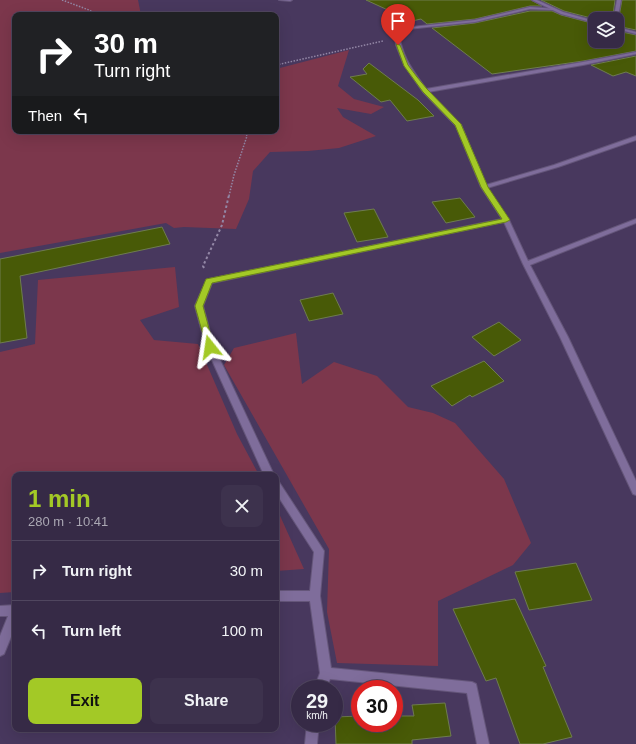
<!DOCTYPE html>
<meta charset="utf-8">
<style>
:root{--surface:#362a46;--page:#3d324d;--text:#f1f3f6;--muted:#aaa7b3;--line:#50465f;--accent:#a3c926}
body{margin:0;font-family:Helvetica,sans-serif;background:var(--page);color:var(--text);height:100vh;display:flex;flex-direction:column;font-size:15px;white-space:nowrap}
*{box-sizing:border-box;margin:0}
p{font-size:13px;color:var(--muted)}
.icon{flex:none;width:22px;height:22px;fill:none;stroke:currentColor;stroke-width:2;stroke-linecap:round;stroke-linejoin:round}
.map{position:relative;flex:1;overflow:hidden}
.drawer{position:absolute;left:12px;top:472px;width:267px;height:260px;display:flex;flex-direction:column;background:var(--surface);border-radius:8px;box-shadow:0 4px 16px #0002,0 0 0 1px var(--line)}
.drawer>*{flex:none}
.guide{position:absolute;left:12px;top:12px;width:267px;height:122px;border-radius:8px;box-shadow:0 4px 16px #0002,0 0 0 1px var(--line);background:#202124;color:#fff;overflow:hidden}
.fabs{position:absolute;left:588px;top:12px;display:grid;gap:8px}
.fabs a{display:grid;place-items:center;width:36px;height:36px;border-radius:8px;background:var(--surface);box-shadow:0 4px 16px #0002,0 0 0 1px var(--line);font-size:20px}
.speed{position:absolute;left:291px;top:680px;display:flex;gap:8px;font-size:20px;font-weight:700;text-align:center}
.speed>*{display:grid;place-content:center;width:52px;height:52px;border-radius:50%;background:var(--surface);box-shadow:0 4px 16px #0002,0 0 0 1px var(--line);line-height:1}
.speed small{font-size:10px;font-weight:400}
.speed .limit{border:6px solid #d22;background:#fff;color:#111}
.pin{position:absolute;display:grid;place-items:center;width:34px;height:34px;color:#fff;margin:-41px -17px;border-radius:50% 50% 50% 0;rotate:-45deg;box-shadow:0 0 4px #0007}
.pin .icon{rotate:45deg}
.me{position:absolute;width:44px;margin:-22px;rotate:345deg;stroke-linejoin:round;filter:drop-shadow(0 0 3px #0008)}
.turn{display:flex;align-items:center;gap:14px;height:84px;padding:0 16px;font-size:18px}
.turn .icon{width:52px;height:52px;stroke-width:2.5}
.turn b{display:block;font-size:28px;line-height:34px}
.then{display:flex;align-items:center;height:38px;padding:0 16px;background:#0003;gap:8px;font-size:15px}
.round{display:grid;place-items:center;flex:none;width:42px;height:42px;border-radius:8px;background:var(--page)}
.headline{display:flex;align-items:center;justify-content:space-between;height:68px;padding:0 16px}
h1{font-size:24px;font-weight:600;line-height:30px;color:var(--accent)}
.action{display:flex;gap:8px;margin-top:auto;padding:8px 16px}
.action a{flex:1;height:46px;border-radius:8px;background:var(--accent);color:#111;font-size:16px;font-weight:600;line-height:46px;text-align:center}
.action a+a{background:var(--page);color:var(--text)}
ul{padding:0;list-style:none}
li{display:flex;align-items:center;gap:12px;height:60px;padding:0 16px;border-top:1px solid var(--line)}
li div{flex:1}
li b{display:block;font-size:15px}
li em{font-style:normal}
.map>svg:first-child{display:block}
.green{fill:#7c374c}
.building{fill:#485a07;stroke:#6e7c4f}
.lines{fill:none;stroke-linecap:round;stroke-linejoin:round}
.minor-casing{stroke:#65567a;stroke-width:2}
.tertiary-casing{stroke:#65567a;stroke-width:2}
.path-far1{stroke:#9387a6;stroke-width:1.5;stroke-dasharray:1.5 1.5;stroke-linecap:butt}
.path{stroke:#9387a6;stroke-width:2;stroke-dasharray:2.5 2.5;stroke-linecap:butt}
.minor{fill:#7f6d9b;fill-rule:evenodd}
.tertiary{fill:#7f6d9b;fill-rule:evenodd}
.route{fill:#a3c926;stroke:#6a8319}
</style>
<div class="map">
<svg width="636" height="744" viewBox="0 0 636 744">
<rect width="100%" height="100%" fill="#48385e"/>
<path class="green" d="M0,0H138L141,15H15V131H276V69L349,50L338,86L354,99L384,107L371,114L337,108L343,117L376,136L339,148L308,151L270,152L253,171L249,199L236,229L184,227L174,228L166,223L0,253Z
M175,267L179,307L140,320L154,340L198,344L237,434L259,475H15V592L0,593V352L35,344L38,280Z
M296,333L302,384L334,362L377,376L408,407L433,413L455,423L504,479L531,543L513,565L438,601V666L337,663L327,612L329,549L224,365L234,348Z
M276,507L277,509L304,569L276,571Z"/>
<path class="building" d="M366,0H531L542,6H530L475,19L427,24L421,19L412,21Z
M541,0H615L613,15L609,19H595L564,11Z
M622,0H636V30L617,26V19L619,17Z
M530,11H552L561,15L595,24V41H617V31L636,35V51L583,61L492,74L432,28L475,23Z
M636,56V76L626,72L613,76L591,65Z
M369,63L418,100L434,116L407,121L390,100L381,102L350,77L367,74L363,69Z
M460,198L475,217L446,223L432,202Z
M374,209L388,237L357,242L344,213Z
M162,227L170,244L20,276L27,338L0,343V259Z
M333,293L343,314L309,321L300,300Z
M499,322L521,340L494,356L472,337Z
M484,361L504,381L472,397L470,395L452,406L431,386Z
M576,563L592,600L529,610L515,572Z
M515,599L546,666L543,667L572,737L543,744H520L496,678L486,681L453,609Z
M445,703L451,736L412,740V744H336L335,717L360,716V723H394V716H414L412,705Z"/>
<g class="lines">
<g class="minor-casing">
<path id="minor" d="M279,0H292L290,1Z
M617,0H621L618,17L615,19H610L614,16Z
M530,7L556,9L554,10L530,9L475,22L398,30C402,57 411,68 426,89L583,62L636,52V54L583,65L428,92L461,125L486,185L554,165L636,136V140L558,167L487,188L509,220L528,261L636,219V223L530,265L568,337L636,481V495L633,494L560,337L523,264L504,222L212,283L203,306L214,347L274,475H264L206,347L195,306L206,281L209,279L502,219L481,187L456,126L423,92L404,65L396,45L394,29L475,20Z
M276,481L279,482L324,551L320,596L331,668L472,682L476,684L489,744H477L467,693L330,679L326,689H314L320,673L310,601H276V591H310L314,552L276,493Z
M15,605V627L4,654L0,656V636L8,616H0V606Z
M307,723H319L317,744H305Z"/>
</g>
<g class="tertiary-casing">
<path id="tertiary" d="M532,0H537L563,12L595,21V23L561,14Z
M617,27L636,32V34L617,29Z"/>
</g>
<path class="path-far1" d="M62,0L89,10L97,15
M276,65L383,41
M229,196L234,175L247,136L245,131"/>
<path class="path" d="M204,268L203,266L222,225L229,195"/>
<use href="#minor" class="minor"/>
<use href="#tertiary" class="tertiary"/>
</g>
<path class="route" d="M396,44L400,45L408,65L417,77L427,89L461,124L488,187L510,220L506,222L212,283L203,306L214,347L213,349H207L195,306L206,279L502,219L481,187L455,125L423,92L404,66Z"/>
</svg>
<div class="fabs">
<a><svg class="icon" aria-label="layers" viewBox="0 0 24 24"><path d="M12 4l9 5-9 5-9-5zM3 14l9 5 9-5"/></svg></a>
</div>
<div class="speed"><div>29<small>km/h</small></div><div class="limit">30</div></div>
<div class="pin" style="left:398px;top:45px;background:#d93025"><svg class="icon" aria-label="arrive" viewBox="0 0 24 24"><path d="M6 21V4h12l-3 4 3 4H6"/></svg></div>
<svg class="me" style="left:210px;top:347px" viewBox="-20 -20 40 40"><path d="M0-17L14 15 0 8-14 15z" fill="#a3c926" stroke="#fff" stroke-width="4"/></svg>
<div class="guide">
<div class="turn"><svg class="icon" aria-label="right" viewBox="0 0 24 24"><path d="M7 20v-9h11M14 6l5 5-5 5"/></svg><div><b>30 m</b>Turn right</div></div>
<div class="then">Then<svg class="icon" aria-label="left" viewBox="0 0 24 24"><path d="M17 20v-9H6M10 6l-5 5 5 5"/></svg></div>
</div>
<section class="drawer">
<div class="headline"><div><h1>1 min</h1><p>280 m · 10:41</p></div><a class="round"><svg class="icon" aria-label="close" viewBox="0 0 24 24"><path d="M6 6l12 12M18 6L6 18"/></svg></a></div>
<ul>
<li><svg class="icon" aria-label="right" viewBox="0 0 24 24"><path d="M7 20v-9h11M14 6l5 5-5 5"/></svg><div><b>Turn right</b></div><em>30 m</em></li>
<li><svg class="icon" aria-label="left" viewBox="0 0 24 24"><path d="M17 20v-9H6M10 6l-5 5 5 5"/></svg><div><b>Turn left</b></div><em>100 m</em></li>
</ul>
<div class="action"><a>Exit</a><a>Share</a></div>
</section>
</div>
